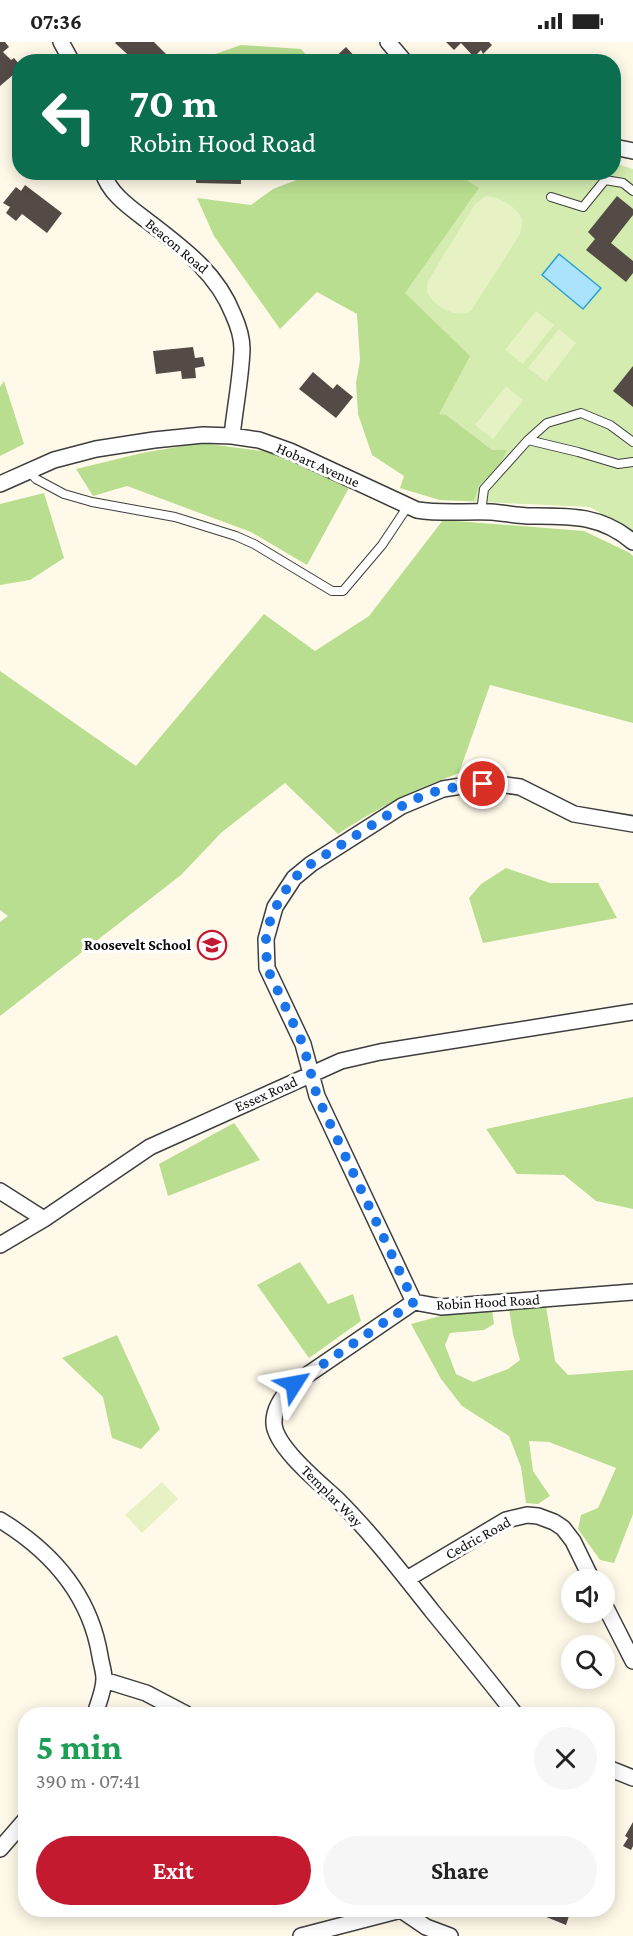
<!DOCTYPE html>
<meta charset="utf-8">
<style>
:root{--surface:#fff;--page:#f6f6f6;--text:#222;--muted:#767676;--accent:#c41a30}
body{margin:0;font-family:"Crimson Pro",serif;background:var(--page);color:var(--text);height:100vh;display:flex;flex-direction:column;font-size:22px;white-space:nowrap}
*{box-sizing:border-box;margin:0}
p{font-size:20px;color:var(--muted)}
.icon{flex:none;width:33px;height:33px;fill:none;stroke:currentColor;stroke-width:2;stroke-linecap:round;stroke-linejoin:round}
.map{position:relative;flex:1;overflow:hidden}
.side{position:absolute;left:18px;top:1665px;width:597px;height:210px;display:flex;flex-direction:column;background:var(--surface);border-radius:24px;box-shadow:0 3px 15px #0003}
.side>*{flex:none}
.guide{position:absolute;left:12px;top:12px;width:609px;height:126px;border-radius:24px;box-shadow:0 3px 15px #0003;background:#0b6e4f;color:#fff;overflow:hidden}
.controls{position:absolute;left:561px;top:1527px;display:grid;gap:12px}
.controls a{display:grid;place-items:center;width:54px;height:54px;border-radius:50%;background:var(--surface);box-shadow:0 3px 15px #0003;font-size:30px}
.pin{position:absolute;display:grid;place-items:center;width:51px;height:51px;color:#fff;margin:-26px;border:3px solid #fff;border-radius:50%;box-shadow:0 2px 6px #0007}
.me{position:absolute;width:66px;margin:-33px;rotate:56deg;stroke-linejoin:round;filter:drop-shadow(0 0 4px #0008)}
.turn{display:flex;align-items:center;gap:21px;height:126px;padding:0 18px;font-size:27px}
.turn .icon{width:78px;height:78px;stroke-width:2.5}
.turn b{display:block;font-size:42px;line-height:51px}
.round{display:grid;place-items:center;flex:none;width:63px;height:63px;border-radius:32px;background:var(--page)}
.head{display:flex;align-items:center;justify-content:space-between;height:102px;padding:0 18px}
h1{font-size:36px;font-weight:700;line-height:45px;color:#1e9e55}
.cta{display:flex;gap:12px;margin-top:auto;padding:12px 18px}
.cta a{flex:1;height:69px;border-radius:36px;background:var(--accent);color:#fff;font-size:24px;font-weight:700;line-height:69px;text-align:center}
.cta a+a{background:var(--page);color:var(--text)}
.status{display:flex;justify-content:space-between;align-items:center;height:42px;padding:0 30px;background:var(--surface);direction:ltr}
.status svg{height:16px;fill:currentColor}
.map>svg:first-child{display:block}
.green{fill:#d4ecb0}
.forest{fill:#b9de8f}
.pitch{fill:#e6f2c3}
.water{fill:#aae3fb;stroke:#2ba1d7;stroke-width:1.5}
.building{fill:#544b47}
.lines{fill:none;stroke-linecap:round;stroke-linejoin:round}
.service-casing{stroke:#3e3e3e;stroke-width:10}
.minor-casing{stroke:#3e3e3e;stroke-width:18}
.service{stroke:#fff;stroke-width:8}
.minor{stroke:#fff;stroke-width:15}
.route{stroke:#1a73e8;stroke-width:10;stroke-dasharray:0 18}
.labels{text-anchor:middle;stroke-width:6;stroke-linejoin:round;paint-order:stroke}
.street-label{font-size:15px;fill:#0b0b0b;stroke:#fff}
.poi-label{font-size:15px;font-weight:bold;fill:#0b0b0b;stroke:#fff;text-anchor:end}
</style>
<div class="status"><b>07:36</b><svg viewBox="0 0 49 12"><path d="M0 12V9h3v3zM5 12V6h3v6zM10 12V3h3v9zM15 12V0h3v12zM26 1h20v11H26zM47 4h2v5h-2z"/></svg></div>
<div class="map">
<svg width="633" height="1894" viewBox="0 0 633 1894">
<rect width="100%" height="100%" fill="#fff9e9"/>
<path class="green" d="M614,121L633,127V490L590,465L440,458L400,446L405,434L352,200L333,131L614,130Z"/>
<path class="forest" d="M241,3L301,7L311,19H195Z
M317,130L456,131L479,146L405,251L470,314L439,372L446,373L492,408H507L499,425L479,443L474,459L440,458L400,446L404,434L372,413L358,372L356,341L360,318L357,272L317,250L280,287L214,194L197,156L251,163L273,147Z
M4,339L24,402L0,414V345Z
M201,401L269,410L350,444L307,523L251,490L127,444L93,454L76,427L142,411Z
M44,451L64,516L30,538L0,543V462Z
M443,478L584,489L630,511L633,514V681L490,643L459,731C414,748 379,765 338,792L285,741L222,790L181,833L0,974V880L8,874L0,868V629L136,724L264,572L315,609L369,574Z
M506,826L550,841H598L617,876L483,901L469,856L481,842Z
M633,1055V1167L596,1159L564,1133L517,1132L486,1087Z
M234,1081L260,1118L168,1154L159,1122Z
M300,1220L328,1262L353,1252L361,1279L309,1316L257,1243Z
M546,1264L555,1319L568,1333L633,1328V1472L614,1521L600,1518L578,1487L581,1473L598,1466L616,1426L549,1400L529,1399L533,1429L550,1454L538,1462L526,1461L521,1425L509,1394L462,1364L441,1337L411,1282L444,1273L492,1267L494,1282L484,1288L450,1291L445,1303L456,1332L473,1340L508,1327L520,1318L513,1292L509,1267Z
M117,1293L160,1387L141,1407L112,1396L103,1355L62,1316Z"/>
<path class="pitch" d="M486,154C498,155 518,165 522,177C523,182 521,187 520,192L471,269C460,277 435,266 429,253C426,249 427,244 428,239L475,162Z
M536,269L554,283L523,322L505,308Z
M559,287L576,301L546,340L528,326Z
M506,344L523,358L493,397L475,383Z
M162,1440L178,1457L142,1491L125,1473Z"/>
<path class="water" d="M559,212L601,246L583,267L542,233Z"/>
<path class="building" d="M0,0H5L9,5L3,10L11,18L14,16L20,23V27L0,44Z
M116,0H154L166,12L159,20H136L115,1Z
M446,0H489L492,3L483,12L481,8L474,15L461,1L454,8Z
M346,5L358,18L356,20H330Z
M614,36H620L619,62H614Z
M196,130H241V142L196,141Z
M25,143L62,171L47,191L22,172L16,179L6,171L10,165L3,161L16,145L21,149Z
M617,154L633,167V173L611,201L633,219V231L626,240L586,208L595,197L588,190Z
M193,305L195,316L203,315L205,324L195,326L196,336L182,337L181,329L156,332L153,309Z
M633,324V365L613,349Z
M313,330L333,347L337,342L353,355L336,376L299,347Z
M633,1780V1804L631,1808L623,1804L628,1796L625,1794Z
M529,1868H571L566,1883Z"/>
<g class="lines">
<g class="service-casing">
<path id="service" d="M551,155L583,165L605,138L623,141L633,149
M528,398L547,381L581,371L610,383L633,400
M29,429L36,437L64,452L92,460L175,475L236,494L254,502L332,549H343L382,503L408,464
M481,470L484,447L528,398L578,410L618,422L633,420"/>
</g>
<g class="minor-casing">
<path id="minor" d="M61,0L72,20
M388,0L405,20
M614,105L633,109
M103,130C108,150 129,165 145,177C181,205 216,229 233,272C238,283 242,296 242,307C241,336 235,365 232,394
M0,442L54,418L96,407L154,398L203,393L232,394L259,398L290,409L417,468C441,472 466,469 491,470C505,471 519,474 532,474C571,474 601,473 633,500
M633,782L574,772L520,745L499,742L467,743L443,747L402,764L311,822L294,836L275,865L266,897L267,926L303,1002L317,1054L414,1260L441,1265L633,1250
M0,1149L44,1177
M0,1203L44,1177L150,1105L341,1019L380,1010L633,970
M414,1260L294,1342C284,1352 273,1367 274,1382C276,1406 321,1442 338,1458C372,1492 402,1531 432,1569C460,1603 488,1637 515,1672
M0,1478C51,1509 90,1553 100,1614C101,1621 104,1629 104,1637C104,1648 98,1662 95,1672
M407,1537L506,1478L527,1473L538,1474L554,1480L563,1486L573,1499L592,1538
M604,1562L633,1619
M104,1638L146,1651L186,1672
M608,1726L633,1736
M0,1807L26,1777
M401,1868L426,1885L450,1894
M301,1894L401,1868"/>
</g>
<use href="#service" class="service"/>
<use href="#minor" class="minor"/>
</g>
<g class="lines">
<path class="route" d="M294,1342L414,1260L317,1054L303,1002L267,926L266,897L271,875L281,855L294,836L311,822L402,764L422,754L443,747L483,742"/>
</g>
<defs>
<g id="school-ring" transform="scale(1.5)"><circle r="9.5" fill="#fff" stroke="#c41a30" stroke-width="1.5"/><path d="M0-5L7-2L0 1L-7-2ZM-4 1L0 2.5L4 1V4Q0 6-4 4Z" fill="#c41a30"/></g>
</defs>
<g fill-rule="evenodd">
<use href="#school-ring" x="212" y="903"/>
</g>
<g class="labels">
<g class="street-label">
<text transform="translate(177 204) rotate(40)" y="5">Beacon Road</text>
<text transform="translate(318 423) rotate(24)" y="5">Hobart Avenue</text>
<text transform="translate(266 1052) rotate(-24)" y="5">Essex Road</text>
<text transform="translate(488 1260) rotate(-3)" y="5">Robin Hood Road</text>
<text transform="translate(332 1454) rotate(45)" y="5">Templar Way</text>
<text transform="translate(478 1496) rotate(-29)" y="5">Cedric Road</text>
</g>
<g class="poi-label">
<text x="191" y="908">Roosevelt School</text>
</g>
</g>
</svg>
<div class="controls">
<a><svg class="icon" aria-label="sound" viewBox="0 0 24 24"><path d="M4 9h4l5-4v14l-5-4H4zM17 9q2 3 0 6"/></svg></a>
<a><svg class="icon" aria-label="search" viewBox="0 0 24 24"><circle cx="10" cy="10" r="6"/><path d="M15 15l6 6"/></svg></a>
</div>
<div class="pin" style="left:483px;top:742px;background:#d93025"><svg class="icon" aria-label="arrive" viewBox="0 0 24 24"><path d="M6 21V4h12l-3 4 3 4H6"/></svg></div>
<svg class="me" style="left:294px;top:1342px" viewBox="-20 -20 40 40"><path d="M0-17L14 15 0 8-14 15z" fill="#1a73e8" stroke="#fff" stroke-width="4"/></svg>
<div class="guide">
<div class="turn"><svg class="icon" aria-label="left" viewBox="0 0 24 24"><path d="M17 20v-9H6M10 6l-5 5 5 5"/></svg><div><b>70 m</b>Robin Hood Road</div></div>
</div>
<section class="side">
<div class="head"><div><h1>5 min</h1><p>390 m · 07:41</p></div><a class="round"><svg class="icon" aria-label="close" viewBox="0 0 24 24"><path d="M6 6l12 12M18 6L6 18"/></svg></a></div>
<div class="cta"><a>Exit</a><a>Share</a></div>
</section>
</div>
